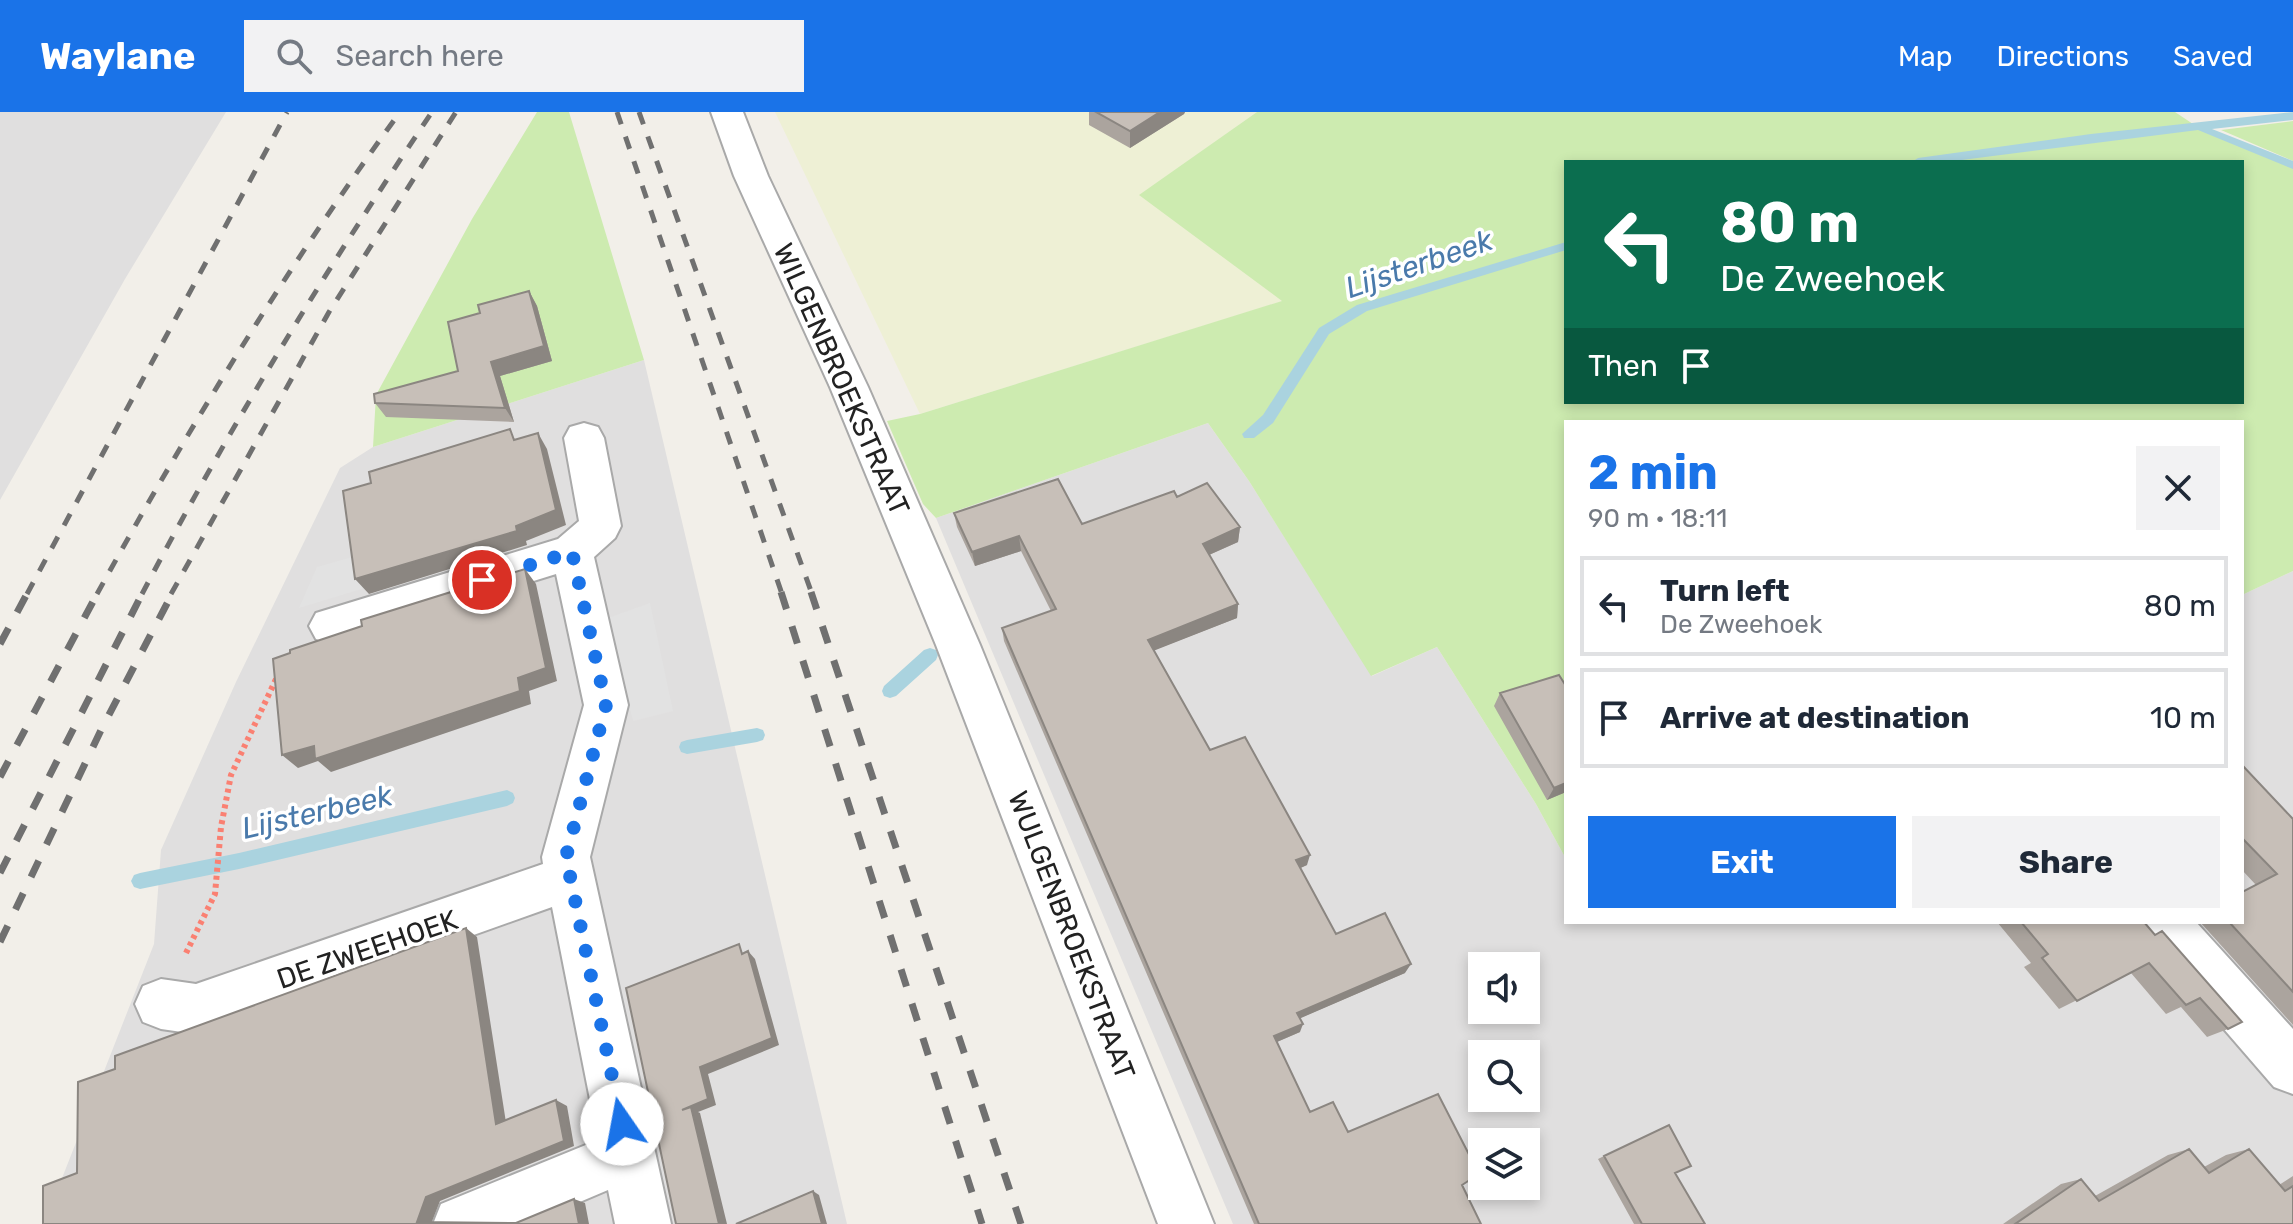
<!DOCTYPE html>
<meta charset="utf-8">
<style>
:root{--surface:#fff;--page:#f2f2f3;--text:#1f2937;--muted:#747a83;--line:#e0e1e3;--accent:#1a73e8}
body{margin:0;font-family:Rubik,sans-serif;background:var(--page);color:var(--text);height:100vh;display:flex;flex-direction:column;font-size:30px;white-space:nowrap}
*{box-sizing:border-box;margin:0}
p{font-size:26px;color:var(--muted)}
.icon{flex:none;width:44px;height:44px;fill:none;stroke:currentColor;stroke-width:2;stroke-linecap:round;stroke-linejoin:round}
.map{position:relative;flex:1;overflow:hidden}
.sheet{position:absolute;left:1564px;top:308px;width:680px;height:504px;display:flex;flex-direction:column;background:var(--surface);border-radius:0px;box-shadow:0 4px 12px #0003}
.sheet>*{flex:none}
.hud{position:absolute;left:1564px;top:48px;width:680px;height:244px;border-radius:0px;box-shadow:0 4px 12px #0003;background:#0b6e4f;color:#fff;overflow:hidden}
.fabs{position:absolute;left:1468px;top:840px;display:grid;gap:16px}
.fabs a{display:grid;place-items:center;width:72px;height:72px;border-radius:0px;background:var(--surface);box-shadow:0 4px 12px #0003;font-size:40px}
.pin{position:absolute;display:grid;place-items:center;width:68px;height:68px;color:#fff;margin:-34px;border:4px solid #fff;border-radius:50%;box-shadow:0 2px 8px #0007}
.me{position:absolute;width:88px;margin:-44px;rotate:348deg;stroke-linejoin:round;filter:drop-shadow(0 0 6px #0008)}
.turn{display:flex;align-items:center;gap:28px;height:168px;padding:0 24px;font-size:36px}
.turn .icon{width:104px;height:104px;stroke-width:2.5}
.turn b{display:block;font-size:56px;line-height:68px}
.then{display:flex;align-items:center;height:76px;padding:0 24px;background:#0003;gap:16px;font-size:30px}
.round{display:grid;place-items:center;flex:none;width:84px;height:84px;border-radius:0px;background:var(--page)}
.head{display:flex;align-items:center;justify-content:space-between;height:136px;padding:0 24px}
h1{font-size:48px;font-weight:700;line-height:60px;color:var(--accent)}
.button{display:flex;gap:16px;margin-top:auto;padding:16px 24px}
.button a{flex:1;height:92px;border-radius:0px;background:var(--accent);color:#fff;font-size:32px;font-weight:700;line-height:92px;text-align:center}
.button a+a{background:var(--page);color:var(--text)}
ul{padding:0;list-style:none}
li{display:flex;align-items:center;gap:24px;height:100px;margin:0 16px 12px;padding:0 8px;border:4px solid var(--line);border-radius:0px}
li div{flex:1}
li b{display:block;font-size:30px}
li em{font-style:normal}
header{display:flex;align-items:center;gap:48px;box-sizing:border-box;height:112px;padding:0 40px;background:var(--accent);color:#fff}
header strong{font-size:38px}
nav{display:flex;gap:44px;margin-inline-start:auto;font-size:28px}
.search{width:560px;height:72px;background:var(--page);display:flex;align-items:center;gap:20px;box-sizing:border-box;padding:0 28px;border-radius:0px;color:var(--muted);font-size:30px}
.map>svg:first-child{display:block}
.residential{fill:#e0dfdf;fill-rule:evenodd}
.farmland{fill:#eef0d5}
.grass{fill:#cdebb0;fill-rule:evenodd}
.parking{fill:#e2e2e2}
.lines{fill:none;stroke-linecap:round;stroke-linejoin:round}
.stream{fill:#aad3df;fill-rule:evenodd}
.minor-casing{stroke:#a9a9a9;stroke-width:4}
.path{stroke:#fa8072;stroke-width:6;stroke-dasharray:4 4;stroke-linecap:butt}
.minor{fill:#fff;fill-rule:evenodd}
.rail-far1{stroke:#707070;stroke-width:5;stroke-dasharray:13 13;stroke-linecap:butt}
.rail{stroke:#707070;stroke-width:7;stroke-dasharray:18 18;stroke-linecap:butt}
.wall{fill:#aba49e}
.shaded-wall{fill:#8b8681}
.building{fill:#c7bfb8;stroke:#8b8681;stroke-width:2}
.route{stroke:#1a73e8;stroke-width:14;stroke-dasharray:0 25.2}
.labels{text-anchor:middle;stroke-width:7;stroke-linejoin:round;paint-order:stroke}
.street-label{font-size:28px;fill:#222;stroke:#fff}
.water-label{font-size:30px;font-style:italic;fill:#4a7aab;stroke:#fff}
</style>
<header>
<strong>Waylane</strong>
<div class="search"><svg class="icon" aria-label="search" viewBox="0 0 24 24"><circle cx="10" cy="10" r="6"/><path d="M15 15l6 6"/></svg>Search here</div>
<nav><a>Map</a><a>Directions</a><a>Saved</a></nav>
</header>
<div class="map">
<svg width="2293" height="1112" viewBox="0 0 2293 1112">
<rect width="100%" height="100%" fill="#f2efe9"/>
<path class="residential" d="M0,0H226L125,167L0,388Z
M644,248L847,1112H44L154,832L161,738L236,570L340,356L373,335Z
M1208,311L1249,369L1372,564L1437,535L1536,692L1566,747V810H2242V483L2293,459V1112H1233L936,406ZM1482,854H1526V898H1482ZM1482,942H1526V986H1482ZM1482,1030H1526V1074H1482Z"/>
<path class="farmland" d="M775,0H1257L1140,83L1283,189L920,302Z"/>
<path class="grass" d="M537,0H569L644,248L373,335L376,283L472,107Z
M1257,0H2175L2199,16L2293,53V459L2242,483V310H1566V747L1536,692L1437,535L1371,564L1249,369L1208,311L936,406L923,392L887,309L920,302L1282,189L1139,83ZM1566,50H2242V290H1566Z
M2293,9V49L2221,18Z"/>
<path class="parking" d="M363,442L368,475L299,496L317,455Z
M650,491L673,599L633,609L608,506Z"/>
<g class="lines">
<path class="stream" d="M2293,0V8L2212,17L2293,49V57L2198,18L1946,50H1912L1918,46L2091,22Z
M1566,130V138L1367,199L1329,222L1273,311L1254,326H1244L1242,322L1263,303L1319,216L1357,193Z
M930,536L936,538L938,543L936,548L896,584L890,586L884,584L882,579L884,574L924,538Z
M757,616L763,618L765,623L763,628L757,630L687,642L681,640L679,635L681,630L687,628Z
M507,678L513,681L515,686L513,691L507,694L239,757L140,777L134,775L131,769L134,763L140,761L239,741Z"/>
<g class="minor-casing">
<path id="minor" d="M711,0H743L768,64L868,275L980,533L1214,1112H1158L936,533L830,275L734,64Z
M584,311L598,315L604,326L621,414L615,426L594,445L628,593L590,745L671,1112H615L608,1078L528,1112H433L441,1092L598,1028L552,795L196,922L161,917L143,910L135,892L143,874L161,867L196,872L543,752L542,745L584,593L556,462L331,532L316,527L309,514L316,501L558,427L579,409L564,326L570,315Z
M2138,810H2196L2293,917V982L2274,975L2146,827Z"/>
</g>
<path class="path" d="M186,841L215,782L221,715L231,663L277,565"/>
<use href="#minor" class="minor"/>
<path class="rail-far1" d="M617,0L782,482
M639,0L812,482
M27,482L287,0
M97,482C189,315 288,154 400,0
M142,482C229,316 327,156 432,0
M171,482L329,200L456,0"/>
<path class="rail" d="M781,480L982,1112
M811,480L1021,1112
M0,532L28,480
M0,665L98,480
M0,761L143,480
M0,830L102,616L173,480"/>
</g>
<path class="wall" d="M1089,0H1185L1184,2L1130,36L1089,13Z
M529,179L537,194L552,249L500,264L514,310L386,305L375,291L458,259L480,201Z
M1177,385L1240,415L1238,430L1209,443L1238,492L1237,506L1154,538L1210,638L1307,753L1300,756L1336,822L1405,861L1300,906V920L1277,930L1310,1000L1348,1020L1462,1074L1481,1112H1254L1004,529L1002,516L1051,499L1021,439L975,454L957,415L954,401L1082,412Z
M1566,574V680L1547,688L1494,594L1500,581Z
M2242,653L2293,707V913L2200,810H2242L2256,773L2242,758Z
M1997,810H2144L2228,917L2207,925L2181,895L2166,902L2131,861L2059,897L2024,855L2031,851Z
M2189,1037L2204,1055L2226,1043L2249,1037L2279,1073L2293,1064V1112H2003L2061,1072L2081,1067L2095,1084L2168,1043Z
M1604,1044L1675,1061L1705,1112H1634L1598,1047Z"/>
<path class="shaded-wall" d="M1160,0H1185L1184,2L1130,36V19Z
M529,179L537,194L552,249L500,264L514,310L505,296L491,250Z
M538,321L547,337L566,413L526,429L527,433L369,482L355,467L516,414Z
M1240,415L1238,430L1202,446L1203,432Z
M1019,424L1021,439L975,454L972,440Z
M525,457L536,472L557,569L529,579L531,592L331,660L318,649L298,656L282,643L518,566Z
M1238,492L1237,506L1148,541V528Z
M1566,671V680L1547,688L1554,676Z
M1310,743L1307,753L1294,759L1296,748Z
M466,816L477,825L507,1017L496,1012Z
M748,839L755,847L779,933L708,962L716,993L698,1000L700,1001L727,1112H719L682,998Z
M1411,852L1405,861L1294,909L1297,901Z
M1303,912L1300,920L1272,932L1274,924Z
M556,988L567,994L574,1034L440,1089L431,1112L417,1110L426,1085Z
M813,1079L819,1083L827,1112H822Z
M574,1087L585,1091L589,1112H579Z"/>
<path class="building" d="M1096,0H1160L1130,19Z
M529,179L544,234L491,250L505,296L375,291L374,282L458,259L448,210L480,201L478,193Z
M510,317L514,328L538,321L556,398L516,414L517,419L355,467L343,379L371,371L369,360Z
M1058,367L1082,412L1174,379L1177,385L1207,371L1240,415L1203,432L1238,492L1148,528L1210,638L1245,625L1310,743L1296,748L1336,822L1385,801L1411,852L1297,901L1303,912L1274,924L1310,1000L1333,990L1348,1020L1438,982L1479,1062L1462,1073L1481,1112H1259L1002,516L1056,497L1019,424L972,440L954,401Z
M525,457L546,556L518,566L520,579L315,647L314,634L282,643L273,547L290,541V538L362,514L361,508Z
M1559,563L1566,574V671L1554,676L1500,581Z
M2242,653L2293,707V880L2229,810H2242V780L2277,762L2242,726Z
M2021,810H2144L2155,823L2162,819L2242,910L2228,917L2200,886L2186,893L2149,851L2077,889L2042,846L2048,842Z
M466,816L496,1012L556,988L564,1029L426,1085L417,1110L516,1111L574,1087L579,1112H43V1074L77,1061L78,970L115,957V944Z
M739,832L742,842L748,839L772,926L700,955L708,987L682,998L691,995L719,1112H676L626,876Z
M1669,1013L1691,1054L1675,1061L1705,1112H1642L1604,1044Z
M2189,1037L2209,1061L2249,1037L2285,1079L2293,1074V1112H2015L2081,1067L2099,1089Z
M813,1079L822,1112H736Z"/>
<g class="lines">
<path class="route" d="M482,468L572,440L606,593L566,745L622,1012"/>
</g>
<g class="labels">
<g class="street-label">
<text transform="translate(842 267) rotate(66)" y="10">WILGENBROEKSTRAAT</text>
<text transform="translate(1072 823) rotate(69)" y="10">WULGENBROEKSTRAAT</text>
<text transform="translate(367 837) rotate(-19)" y="10">DE ZWEEHOEK</text>
</g>
<g class="water-label">
<text transform="translate(1419 152) rotate(-19)" y="10">Lijsterbeek</text>
<text transform="translate(317 700) rotate(-13)" y="10">Lijsterbeek</text>
</g>
</g>
</svg>
<div class="fabs">
<a><svg class="icon" aria-label="sound" viewBox="0 0 24 24"><path d="M4 9h4l5-4v14l-5-4H4zM17 9q2 3 0 6"/></svg></a>
<a><svg class="icon" aria-label="search" viewBox="0 0 24 24"><circle cx="10" cy="10" r="6"/><path d="M15 15l6 6"/></svg></a>
<a><svg class="icon" aria-label="layers" viewBox="0 0 24 24"><path d="M12 4l9 5-9 5-9-5zM3 14l9 5 9-5"/></svg></a>
</div>
<div class="pin" style="left:482px;top:468px;background:#d93025"><svg class="icon" aria-label="arrive" viewBox="0 0 24 24"><path d="M6 21V4h12l-3 4 3 4H6"/></svg></div>
<svg class="me" style="left:622px;top:1012px" viewBox="-20 -20 40 40"><circle r="19" fill="#fff"/><path d="M0-13L10 11 0 6-10 11z" fill="#1a73e8"/></svg>
<div class="hud">
<div class="turn"><svg class="icon" aria-label="left" viewBox="0 0 24 24"><path d="M17 20v-9H6M10 6l-5 5 5 5"/></svg><div><b>80 m</b>De Zweehoek</div></div>
<div class="then">Then<svg class="icon" aria-label="arrive" viewBox="0 0 24 24"><path d="M6 21V4h12l-3 4 3 4H6"/></svg></div>
</div>
<section class="sheet">
<div class="head"><div><h1>2 min</h1><p>90 m · 18:11</p></div><a class="round"><svg class="icon" aria-label="close" viewBox="0 0 24 24"><path d="M6 6l12 12M18 6L6 18"/></svg></a></div>
<ul>
<li><svg class="icon" aria-label="left" viewBox="0 0 24 24"><path d="M17 20v-9H6M10 6l-5 5 5 5"/></svg><div><b>Turn left</b><p>De Zweehoek</p></div><em>80 m</em></li>
<li><svg class="icon" aria-label="arrive" viewBox="0 0 24 24"><path d="M6 21V4h12l-3 4 3 4H6"/></svg><div><b>Arrive at destination</b></div><em>10 m</em></li>
</ul>
<div class="button"><a>Exit</a><a>Share</a></div>
</section>
</div>
